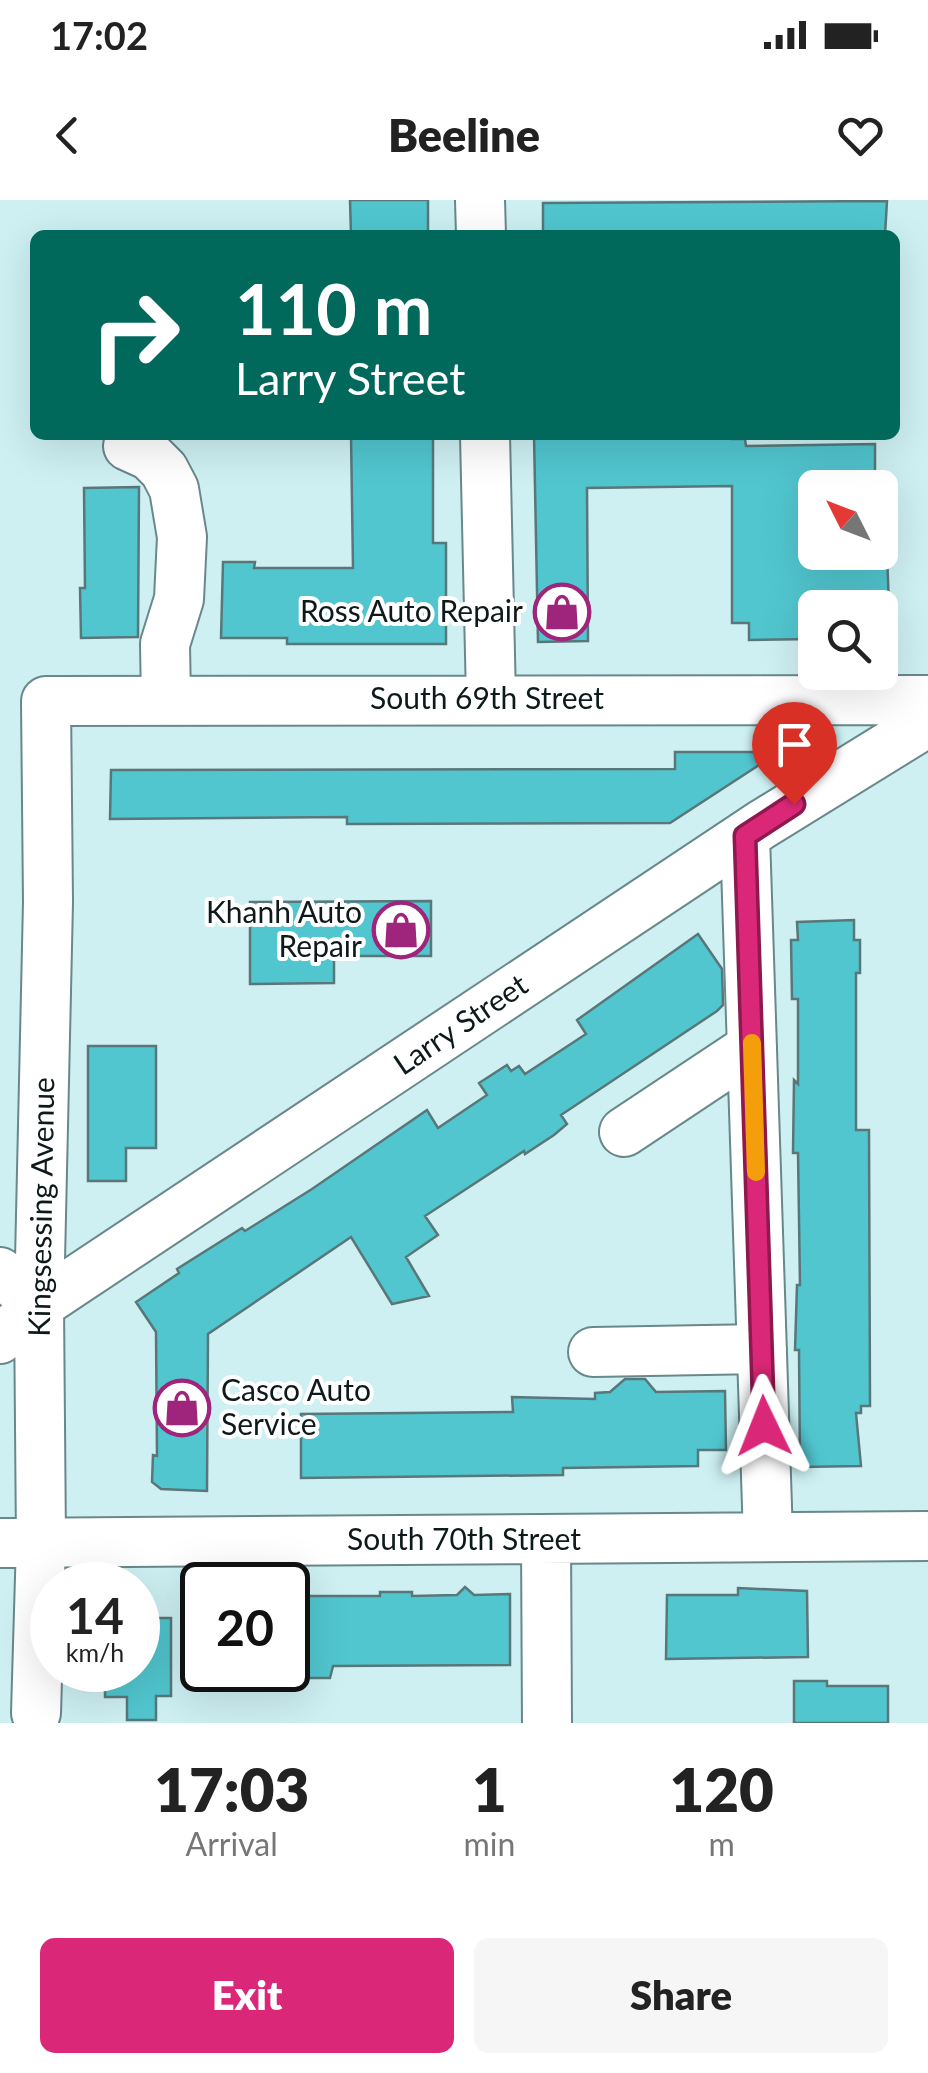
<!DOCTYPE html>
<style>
:root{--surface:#fff;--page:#f6f6f6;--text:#222;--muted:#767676;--accent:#db2777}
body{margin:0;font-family:Lato,sans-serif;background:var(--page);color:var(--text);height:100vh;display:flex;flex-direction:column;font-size:38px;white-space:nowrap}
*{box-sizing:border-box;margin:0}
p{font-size:32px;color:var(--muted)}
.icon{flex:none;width:55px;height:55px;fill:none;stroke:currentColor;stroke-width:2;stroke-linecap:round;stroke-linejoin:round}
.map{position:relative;height:1523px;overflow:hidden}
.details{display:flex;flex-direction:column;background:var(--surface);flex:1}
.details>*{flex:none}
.top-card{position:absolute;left:30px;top:30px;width:870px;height:210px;border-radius:15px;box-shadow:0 10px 40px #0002;background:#00695c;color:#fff;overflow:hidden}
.needle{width:65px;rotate:312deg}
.controls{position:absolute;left:798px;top:270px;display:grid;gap:20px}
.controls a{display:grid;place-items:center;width:100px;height:100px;border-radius:15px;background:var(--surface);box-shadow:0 10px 40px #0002;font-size:50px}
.speed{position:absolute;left:30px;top:1362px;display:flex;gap:20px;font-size:50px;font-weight:700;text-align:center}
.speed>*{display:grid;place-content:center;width:130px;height:130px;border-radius:50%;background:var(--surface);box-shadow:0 10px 40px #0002;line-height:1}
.speed small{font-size:25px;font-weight:400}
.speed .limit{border:5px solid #111;border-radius:15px;background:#fff;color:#111}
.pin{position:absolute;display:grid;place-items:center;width:85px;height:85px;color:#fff;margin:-102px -42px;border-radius:50% 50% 50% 0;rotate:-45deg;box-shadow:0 0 10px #0007}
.pin .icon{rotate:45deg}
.me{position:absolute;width:110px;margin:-55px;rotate:358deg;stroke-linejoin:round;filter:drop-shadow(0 0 8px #0008)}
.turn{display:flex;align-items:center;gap:35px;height:210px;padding:0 40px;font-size:45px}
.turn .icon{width:130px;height:130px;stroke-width:2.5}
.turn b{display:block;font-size:70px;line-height:85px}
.eta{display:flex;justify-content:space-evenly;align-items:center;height:170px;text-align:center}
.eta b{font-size:60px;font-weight:800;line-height:70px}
.primary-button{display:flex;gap:20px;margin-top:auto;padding:20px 40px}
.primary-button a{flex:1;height:115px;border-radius:15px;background:var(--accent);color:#fff;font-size:40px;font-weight:800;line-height:115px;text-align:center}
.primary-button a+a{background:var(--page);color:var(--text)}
.status{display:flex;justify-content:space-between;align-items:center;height:70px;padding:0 50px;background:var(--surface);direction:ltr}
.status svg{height:28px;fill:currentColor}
header{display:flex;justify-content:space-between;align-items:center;height:130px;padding:0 40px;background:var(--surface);font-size:45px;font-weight:800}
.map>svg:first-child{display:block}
.building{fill:#51c6cf;stroke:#597779;stroke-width:2.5}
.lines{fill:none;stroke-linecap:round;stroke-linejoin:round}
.minor-casing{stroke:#69888b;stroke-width:52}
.minor{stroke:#fff;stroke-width:48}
.route-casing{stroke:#8e194d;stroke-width:25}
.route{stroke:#db2777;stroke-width:18}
.slow{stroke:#f59e0b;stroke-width:18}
.labels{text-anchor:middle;stroke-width:8;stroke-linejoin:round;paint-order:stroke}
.poi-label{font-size:30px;fill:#0d191a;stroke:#fff;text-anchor:end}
.street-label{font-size:30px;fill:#0d191a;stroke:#fff}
</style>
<div class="status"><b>17:02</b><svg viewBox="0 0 49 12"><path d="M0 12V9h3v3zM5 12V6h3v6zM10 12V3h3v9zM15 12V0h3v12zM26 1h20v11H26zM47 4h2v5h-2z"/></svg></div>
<header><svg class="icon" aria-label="back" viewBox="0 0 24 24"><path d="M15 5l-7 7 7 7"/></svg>Beeline<svg class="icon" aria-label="heart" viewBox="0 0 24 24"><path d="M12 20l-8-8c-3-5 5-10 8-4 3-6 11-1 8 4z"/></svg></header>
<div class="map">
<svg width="928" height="1523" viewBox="0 0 928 1523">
<rect width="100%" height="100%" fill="#cef0f3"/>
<path class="building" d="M350,0H428V35H351Z
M887,1L885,35H543V3Z
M351,235H433V343H446V444H287V438H221L223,362H255L254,368H353Z
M534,235H732V239H745L746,246L875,244V288H815V352H887L889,408H815V439L749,440V423H732V286L587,288L588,441L538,442Z
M139,287L138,437L81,438L80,388H85L84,288Z
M675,552H779L670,623L347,624V617L110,619L111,570L675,569Z
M431,701V756H334V783L250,784V702Z
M854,720V740H860V773H856V930H869L870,1206H861V1213H856L861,1266L800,1267L799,1150H795L797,1085H800L798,953H793L794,880L798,884V799H792L791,740H798L797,722Z
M698,734L722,769L723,805L717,811L561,915L567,924L554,935L525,954L524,951L425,1016L438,1035L406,1057L429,1096L392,1104L351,1037L208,1134L207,1291L161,1289L152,1282L153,1255L157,1256L156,1132L136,1102L179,1073L177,1069L242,1028L245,1031L312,989L427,910L438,928L487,895L479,883L507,865L511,871L519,866L525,874L586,834L577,820Z
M88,846H156V948H126V981H88Z
M625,1179H645L656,1192L725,1191L726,1250H698V1266L563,1268V1275L301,1278V1214L513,1212L512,1197L595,1199V1193L610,1192Z
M465,1387L474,1395L510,1394V1465L333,1466L330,1478H288V1396H380V1392H412V1396L457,1395Z
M738,1388L807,1391L808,1457L666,1459L667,1395H738Z
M138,1418H171V1496H156V1520H127V1497H105V1470H138Z
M794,1481H827V1486H888V1523H794Z"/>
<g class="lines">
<g class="minor-casing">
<path id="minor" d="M480,0L481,35
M485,235L491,498
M128,246L150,256L164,270L174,289L182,337L179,399L165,444L166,501
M745,636L768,1337
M624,932L752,847
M0,1072L39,1105
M0,1139L39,1105L761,625L928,522
M593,1152L762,1149
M546,1339L547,1523
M0,1343L928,1336
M36,1513L41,1343L39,1105L48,702L46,501L928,500"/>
</g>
<use href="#minor" class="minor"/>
</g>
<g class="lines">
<g class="route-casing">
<path id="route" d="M764,1226L745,636L794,604"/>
</g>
<use href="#route" class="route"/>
<path class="slow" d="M752,843L756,972"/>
</g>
<defs>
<g id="shop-ring" transform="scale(2.875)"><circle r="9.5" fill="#fff" stroke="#9f257c" stroke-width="1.5"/><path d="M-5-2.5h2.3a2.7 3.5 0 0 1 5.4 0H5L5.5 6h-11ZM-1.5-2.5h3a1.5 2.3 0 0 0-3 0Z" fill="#9f257c"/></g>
</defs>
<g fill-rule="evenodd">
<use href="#shop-ring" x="562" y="412"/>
<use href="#shop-ring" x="401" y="730"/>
<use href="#shop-ring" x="182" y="1208"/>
</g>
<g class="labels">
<g class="poi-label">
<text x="523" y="422">Ross Auto Repair</text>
<text x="362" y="723">Khanh Auto<tspan x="362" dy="34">Repair</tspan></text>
<text x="221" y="1201" text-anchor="start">Casco Auto<tspan x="221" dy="34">Service</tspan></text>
</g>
<g class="street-label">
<text x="487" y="509">South 69th Street</text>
<text transform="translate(461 825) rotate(-34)" y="10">Larry Street</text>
<text transform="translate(42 1007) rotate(-89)" y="10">Kingsessing Avenue</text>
<text x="464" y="1350">South 70th Street</text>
</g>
</g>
</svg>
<div class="controls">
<a><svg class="needle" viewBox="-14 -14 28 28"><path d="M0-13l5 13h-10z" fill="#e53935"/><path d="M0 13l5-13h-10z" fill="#767676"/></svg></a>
<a><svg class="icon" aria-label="search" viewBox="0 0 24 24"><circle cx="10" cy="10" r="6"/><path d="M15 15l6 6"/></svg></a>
</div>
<div class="speed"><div>14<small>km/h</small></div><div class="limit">20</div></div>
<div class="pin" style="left:794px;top:604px;background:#d93025"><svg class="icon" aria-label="arrive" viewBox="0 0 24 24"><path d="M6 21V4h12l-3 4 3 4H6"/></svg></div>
<svg class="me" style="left:764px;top:1226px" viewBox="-20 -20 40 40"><path d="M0-17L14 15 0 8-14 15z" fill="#db2777" stroke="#fff" stroke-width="4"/></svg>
<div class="top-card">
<div class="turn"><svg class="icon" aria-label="right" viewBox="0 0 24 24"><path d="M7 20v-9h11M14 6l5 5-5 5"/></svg><div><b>110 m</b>Larry Street</div></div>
</div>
</div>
<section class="details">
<div class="eta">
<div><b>17:03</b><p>Arrival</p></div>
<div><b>1</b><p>min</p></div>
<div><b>120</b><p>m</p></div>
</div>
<div class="primary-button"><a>Exit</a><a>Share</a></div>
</section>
